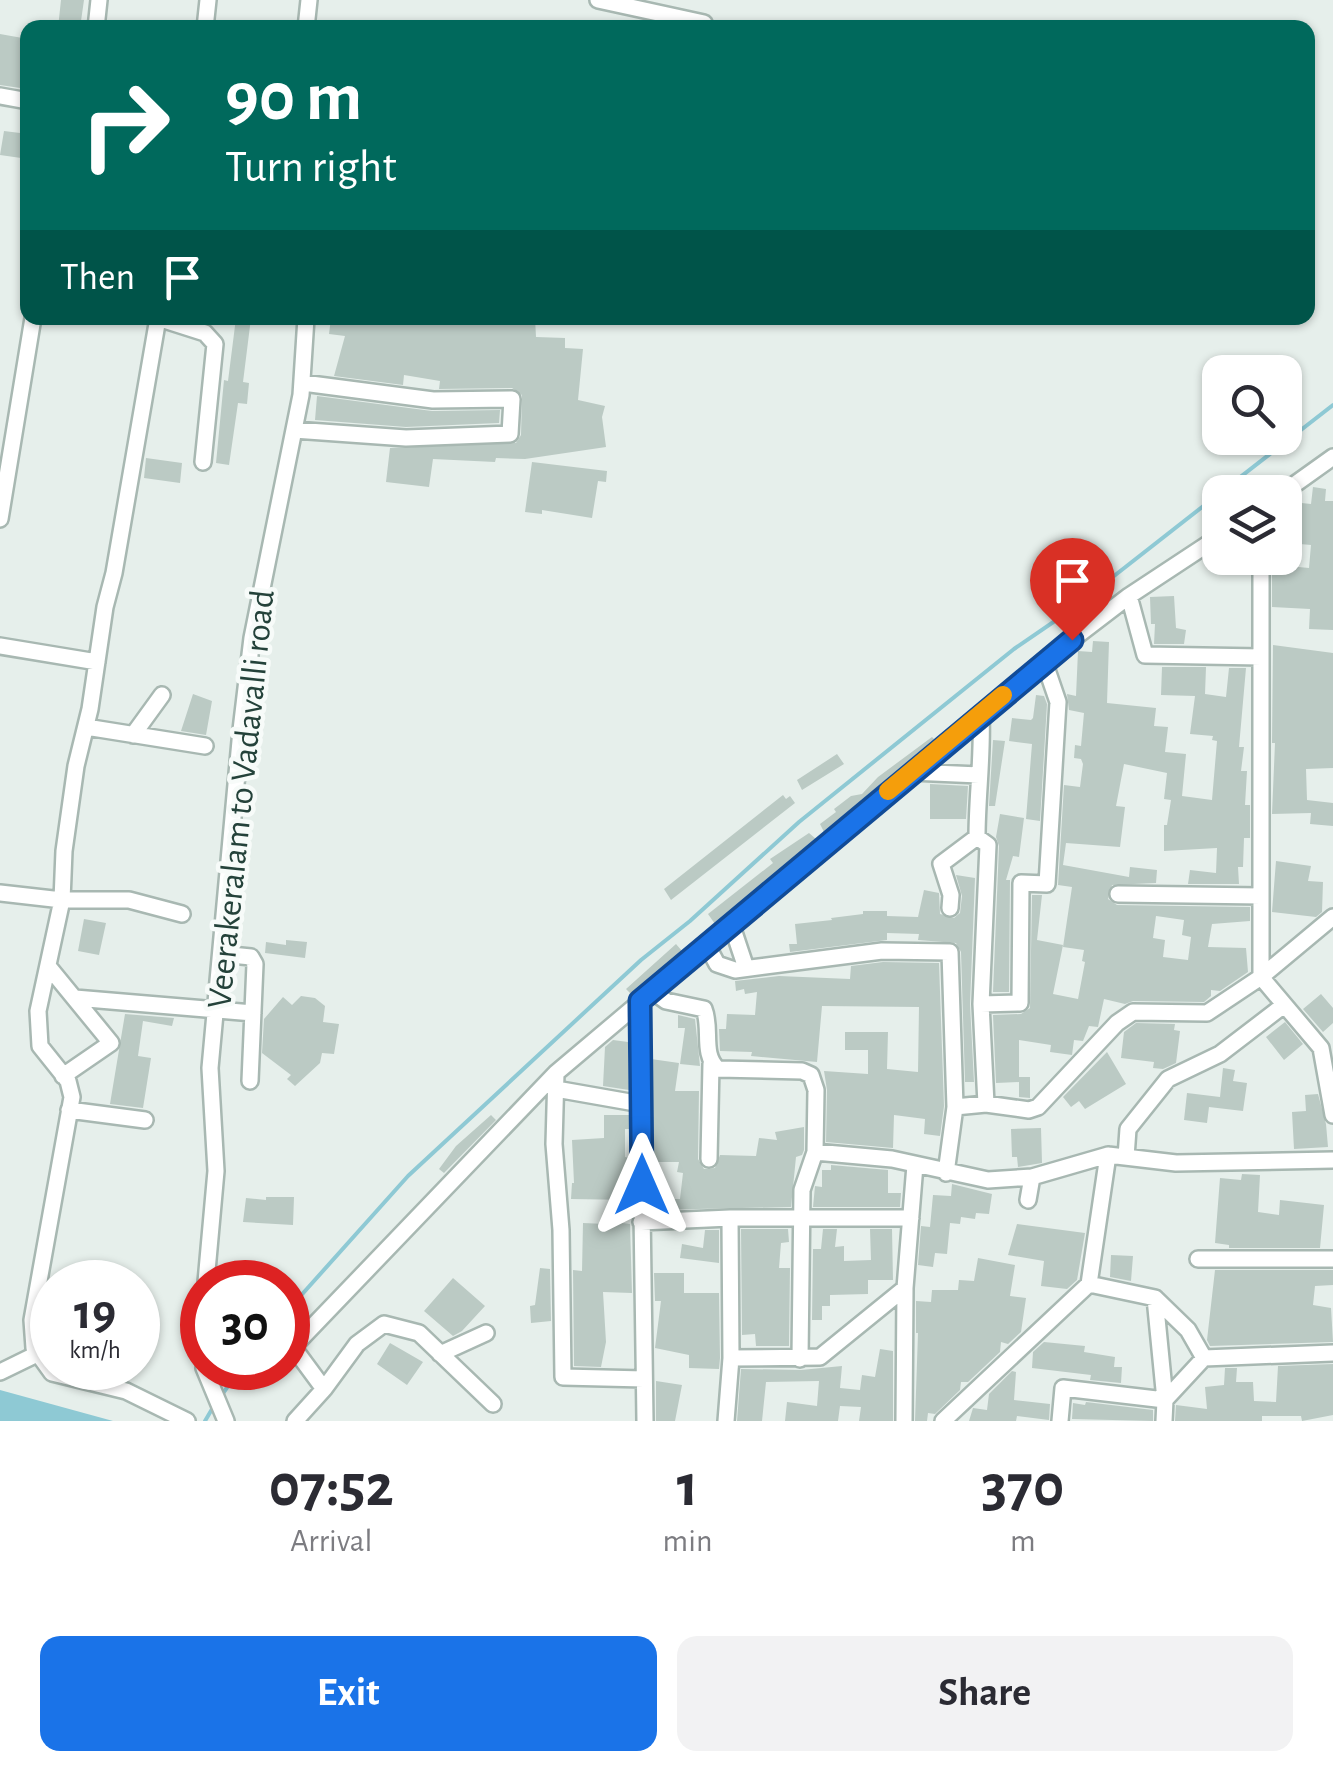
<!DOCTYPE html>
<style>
:root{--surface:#fff;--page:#f2f2f3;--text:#2b2b33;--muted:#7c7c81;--accent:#1a73e8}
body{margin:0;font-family:"Alegreya Sans",sans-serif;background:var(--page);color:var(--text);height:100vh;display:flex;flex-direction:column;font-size:38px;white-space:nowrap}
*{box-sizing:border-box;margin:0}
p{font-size:32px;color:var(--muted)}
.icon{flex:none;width:55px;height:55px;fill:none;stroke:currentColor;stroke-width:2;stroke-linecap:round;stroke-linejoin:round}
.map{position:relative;height:1421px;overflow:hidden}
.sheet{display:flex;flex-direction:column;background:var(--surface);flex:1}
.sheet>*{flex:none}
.top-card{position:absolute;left:20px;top:20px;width:1295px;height:305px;border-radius:20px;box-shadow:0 2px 8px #0004;background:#00695c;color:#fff;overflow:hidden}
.tools{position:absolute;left:1202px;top:355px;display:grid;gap:20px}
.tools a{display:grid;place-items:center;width:100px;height:100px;border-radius:20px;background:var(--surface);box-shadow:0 2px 8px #0004;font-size:50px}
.speed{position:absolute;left:30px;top:1260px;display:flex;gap:20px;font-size:50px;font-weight:700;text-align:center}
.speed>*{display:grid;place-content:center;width:130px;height:130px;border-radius:50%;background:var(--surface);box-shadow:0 2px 8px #0004;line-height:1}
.speed small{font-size:25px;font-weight:400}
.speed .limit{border:15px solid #d22;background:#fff;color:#111}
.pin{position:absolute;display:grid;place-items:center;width:85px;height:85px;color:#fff;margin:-102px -42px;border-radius:50% 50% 50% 0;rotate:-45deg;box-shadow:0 0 10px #0007}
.pin .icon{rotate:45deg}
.me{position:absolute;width:110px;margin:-55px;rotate:0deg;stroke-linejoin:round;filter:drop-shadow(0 0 8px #0008)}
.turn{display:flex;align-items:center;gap:35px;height:210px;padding:0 40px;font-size:45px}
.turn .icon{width:130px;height:130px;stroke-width:2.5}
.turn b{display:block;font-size:70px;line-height:85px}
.then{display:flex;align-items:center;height:95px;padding:0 40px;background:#0003;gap:20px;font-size:38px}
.eta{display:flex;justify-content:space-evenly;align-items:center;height:170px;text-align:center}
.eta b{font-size:60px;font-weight:700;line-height:70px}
.cta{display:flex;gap:20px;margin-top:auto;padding:20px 40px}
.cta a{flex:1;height:115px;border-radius:20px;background:var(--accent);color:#fff;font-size:40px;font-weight:700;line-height:115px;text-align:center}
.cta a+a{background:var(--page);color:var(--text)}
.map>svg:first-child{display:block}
.water{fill:#8ec9d4}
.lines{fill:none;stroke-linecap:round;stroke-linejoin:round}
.stream{stroke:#8ec9d4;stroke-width:4}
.building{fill:#bbcac4;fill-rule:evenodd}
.minor-casing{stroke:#a8b8b2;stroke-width:20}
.minor{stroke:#fff;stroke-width:15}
.route-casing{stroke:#114b97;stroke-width:25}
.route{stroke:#1a73e8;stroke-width:18}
.slow{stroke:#f59e0b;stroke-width:18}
.labels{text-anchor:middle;stroke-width:9;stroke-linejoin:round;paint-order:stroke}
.street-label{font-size:35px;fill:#24423a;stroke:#f7fbf9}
</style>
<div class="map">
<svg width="1333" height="1421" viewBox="0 0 1333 1421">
<rect width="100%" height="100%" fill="#e6efeb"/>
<path class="water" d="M0,1390L113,1421H0Z"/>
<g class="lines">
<path class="stream" d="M1221,492L1333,405
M288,1310L408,1176L641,960L690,921L799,822L1014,649L1068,612L1220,493
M221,1396L241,1368
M205,1421L215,1404"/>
</g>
<path class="building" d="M61,0H84L80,28H58Z
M0,34L28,39L27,89L0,85Z
M4,131L28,134V159L0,155Z
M236,318H251L243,382L249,383L247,404L238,403L229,465L216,463L224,380L228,381Z
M331,318H535L536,337L565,338V348L583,349L578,400L605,406L602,417L606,447L525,459L496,458L495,462L433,459L429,487L386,482L390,448L516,443L521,435L522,395L512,388L439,389L440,381L404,375L403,385L334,376L345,336L329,334Z
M317,396L432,411L500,410L499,423L406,427L315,420Z
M146,458L182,463L180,483L144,478Z
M532,462L607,471L606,482L598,481L592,518L542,510V514L525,512Z
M1313,487L1326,489L1325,501H1333V630L1309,629L1310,609L1272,607V558H1289L1288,566L1309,568L1311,545L1289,543L1292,502L1311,504Z
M1174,596L1176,628L1186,630L1184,644H1154L1155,624H1151L1150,597Z
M1093,641L1109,642L1107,703L1156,708L1154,726L1168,727L1165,752L1186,754L1182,796L1212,800L1217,741L1212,740L1213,736L1190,734L1195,696L1161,695L1162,667H1206L1205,694L1226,697L1229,668H1246L1239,747H1244L1241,771H1247L1245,805H1250V838H1244L1243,867H1238L1239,884H1188L1190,870L1216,873L1217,848L1164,851V825H1167L1171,800L1164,799L1167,773L1124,764L1116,806L1125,807L1120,847L1066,843L1063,865L1129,877L1130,867L1157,870L1156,883L1112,885L1108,899L1117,905L1250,907V921L1212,924L1208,947L1246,948L1248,972L1220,991L1211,990V996L1204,1002L1133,1001L1125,1004L1104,999L1098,1027L1089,1026L1083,1041L1074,1040L1072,1055L1050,1052L1051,1045L1019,1040V1077H1030V1098L1019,1097V1082L996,1083L993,1015L1021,1014L1030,1008L1032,895H1042L1037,940L1063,945L1053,994L1078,999L1085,962L1082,961L1084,950L1063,947L1072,887L1058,885L1064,785L1080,787L1083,764L1081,759L1074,758L1075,745L1081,746L1084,713L1069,710L1067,694L1076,696L1078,651L1092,652ZM1156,916L1184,920L1182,935L1191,937L1188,960L1163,957L1165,940L1153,938Z
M1273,645L1333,653V768L1306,769L1307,800L1333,803V826L1310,824L1311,813L1272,814L1275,743H1272Z
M193,694L212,701L206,735L181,731Z
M1036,695L1044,696L1047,704L1040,821L1026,819L1032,744L1009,741L1012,718L1031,720L1033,718Z
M932,737L934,739L824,832L820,824L836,812L834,809L851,796L862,794L878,777Z
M993,740L1005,741L995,806H989Z
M837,754L844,764L802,790L797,780Z
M930,784L968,786L966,819H930Z
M783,795L786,799L790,796L795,803L671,900L664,889Z
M1000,814L1024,818L1019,857L1013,856L1006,880H1010L1009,992H993L999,846L996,837Z
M809,833L816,839L715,924L708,914L773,863L770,859Z
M1276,861L1311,866L1308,881L1323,882L1322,912L1316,917L1272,912Z
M956,875L975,878L970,1004L974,1082H965L961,952L956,943L918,940L919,934L887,933V940L790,952L789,944H797L795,924L832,920L831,918L863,914V911H887V916L918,917L924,890L939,893L940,914L954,918L960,913L962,896Z
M84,919L106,923L99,955L78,951Z
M286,940L307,942L305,958L265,953L266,942L286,945Z
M676,944L682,951L679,954L637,990L631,994L626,989Z
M883,962L939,963L944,1106L940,1136L924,1134L925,1119L894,1115L893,1148L826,1142L827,1090L824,1071L868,1074V1050H845V1032H888L887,1069L918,1072L919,1007L822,1006L817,1062L751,1056L752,1052L720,1051L719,1029H726L727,1014L755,1015L757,992L745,994L744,989L736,991L735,981L779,976L850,979L851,966Z
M1321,994L1333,1008V1023L1323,1032L1303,1009Z
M301,996L315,998L325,1006L323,1022L339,1024L334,1054L322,1053L320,1063L295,1086L287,1079L291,1075L262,1053L264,1019L283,997L292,1005Z
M125,1014L174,1018L172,1026L143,1021L138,1056L151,1058L143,1108L110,1104Z
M678,1015L695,1019L700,1066L680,1064L685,1028H678Z
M1285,1022L1303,1044L1284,1060L1266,1037Z
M1136,1023L1175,1024L1174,1030L1180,1031L1176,1063L1163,1069L1153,1068L1154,1062L1121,1058L1124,1032Z
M613,1040L628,1042L629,1090L603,1086L605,1047Z
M1107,1052L1126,1084L1085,1109L1079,1101L1071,1107L1063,1097Z
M651,1059L679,1063L675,1091H699L698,1159L704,1169L715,1168L720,1155L756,1156L759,1138L777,1140L775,1132L804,1127V1150L802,1155L796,1157L791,1207L653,1210V1199H680L683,1173L677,1172L679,1162H653Z
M1223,1068L1235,1070L1233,1081L1247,1083L1243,1111L1209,1107L1207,1123L1184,1120L1187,1093L1220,1097Z
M1318,1094L1326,1124L1328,1147L1294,1149L1292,1112L1306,1111L1305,1095Z
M491,1115L496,1120L444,1173L439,1169L456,1146Z
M604,1115H629L630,1129H625V1157L630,1158L631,1200L571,1199L572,1183H574L572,1140L604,1138Z
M1041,1128L1042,1163L1018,1167L1017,1157H1012L1011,1129Z
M831,1165L888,1170V1193H901L900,1207H813L815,1186L822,1187V1170H831Z
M1242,1174L1260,1175L1258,1212L1279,1215L1280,1200L1324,1205L1320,1248H1229V1245L1215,1243L1220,1178L1241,1180Z
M952,1184L992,1194L989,1214L976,1213L975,1219L961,1217L960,1224L950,1223L947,1254L935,1253L933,1267L918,1265L921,1226L930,1227L933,1195L951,1196Z
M266,1197H294L293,1225L243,1222L246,1198L266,1200Z
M607,1221L630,1224L632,1293L603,1292L606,1342L601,1367L574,1366L573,1270L582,1271L583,1223L606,1224Z
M1017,1224L1085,1233L1077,1280L1067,1289L1041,1286L1044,1261L1008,1255Z
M741,1229H788L789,1242L781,1243L779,1268H790L789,1346H756L755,1334L742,1335Z
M823,1229H837L835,1247L844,1246V1261L871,1260L870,1229H892L893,1280H868V1294L830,1295V1306H822V1320H812L813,1249H821Z
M705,1230H719V1263L680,1258L682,1244L703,1248Z
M1111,1255L1133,1256L1131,1281L1110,1277Z
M978,1258L1015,1265L1010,1296L1026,1298L1021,1332L1008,1344L1001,1342L1000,1352L968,1382H961L960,1390L935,1414L928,1413L927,1421H915L918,1333H916V1301L931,1302L932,1290H958L959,1280L974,1281Z
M540,1268L550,1269L551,1321L531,1323L530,1306L535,1305Z
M1215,1270H1333V1285L1315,1286L1313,1305L1331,1308L1333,1342L1210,1346L1207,1340Z
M654,1273H684V1293H719L720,1358L719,1369L689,1368V1355L655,1348L661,1301H655Z
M453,1278L485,1306L462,1331L453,1336L424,1311Z
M1044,1342L1085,1346L1084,1352L1115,1357L1114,1367H1122L1121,1383L1090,1380L1091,1375L1032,1368L1033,1352Z
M390,1343L423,1362L407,1385L377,1364Z
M880,1349L893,1351V1421H859L861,1407L840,1406L838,1421H785L787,1402L817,1406L819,1381L766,1382L762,1421H737L741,1369L801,1370L842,1366L840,1388L860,1390L862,1375L875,1377Z
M1333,1364V1415L1302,1421L1301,1416H1262V1421H1175L1176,1405L1207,1409L1205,1387L1224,1385L1225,1368H1237L1236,1382H1253L1254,1401L1276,1402L1278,1366Z
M1012,1371L1016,1372L1014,1400L1050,1404L1049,1420L1017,1416L1016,1421H969L973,1408L987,1410L989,1394Z
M656,1381L682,1385L675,1421H656Z
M1086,1402L1153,1410V1421L1072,1419L1073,1403L1085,1405Z"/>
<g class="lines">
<g class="minor-casing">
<path id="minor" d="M598,0L704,23
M96,28L99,0
M205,28L208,0
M306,28L309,0
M0,96L28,101
M158,318L114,573L105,607L90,709L76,766L64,851L62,900L38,1011L40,1046L68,1081L72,1097L32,1320L34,1348L52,1373L126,1391L187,1421
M158,318L205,333L215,344L203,462
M294,430L406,438L510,434L512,399L433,400L303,383
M1284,492L1333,457
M0,519L33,318
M1261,558V977L1333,917
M1129,596L1145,655L1261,657
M0,646L97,662
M981,714C983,755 977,796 977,837L988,845L981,1004L986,1104
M86,727L205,746
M133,735L162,695
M911,772L979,775
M0,893L62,900H129L182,914
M1118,894L1261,896
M950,908L951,895L941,864L977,837
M731,923L746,968
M706,943L717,964L735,970L882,951L950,952L955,1107L946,1173
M221,954L251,957L255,964L250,1081
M48,966L111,1043L63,1076
M652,991L666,1001L704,1009C712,1029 701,1054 718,1069L802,1071L811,1075L816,1090L815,1152L802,1190L800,1359
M75,998L253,1013
M639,1001L645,1421
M981,1004L1020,1003L1021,883L1047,884L1058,702L1044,661
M556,1073L554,1144L561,1230L563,1377L644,1379
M556,1089L641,1104
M955,1107L986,1104L1029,1110L1038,1107L1117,1023L1133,1012L1207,1013L1261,977L1321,1048L1333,1115
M69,1110L145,1120
M815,1152L892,1159L988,1180L1032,1177L1108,1155L1176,1163L1333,1160
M1126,1157L1128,1129L1168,1079L1220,1054L1284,1005
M709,1159L711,1064
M1028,1200L1032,1177
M641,1222L730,1218H911
M1198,1259H1333
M206,1282L216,1171L210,1068L241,730L252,638L301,395L306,318
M1089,1284L1155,1298L1165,1400L1164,1421
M1155,1298L1188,1330L1204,1358
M202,1323V1359
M440,1354L486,1333
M731,1358L820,1357L905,1288L915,1165
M204,1368L226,1421
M0,1372L37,1354
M324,1389L357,1344L384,1324L419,1333L493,1404
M295,1421L324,1389L293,1347L556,1073L1044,661L1129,596L1220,536
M726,1421L731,1358L730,1218
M904,1421L905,1288
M943,1421L1089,1284L1108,1155
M1060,1421L1063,1388L1165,1400L1204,1358L1333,1353"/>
</g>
<use href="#minor" class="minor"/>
</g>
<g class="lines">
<g class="route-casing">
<path id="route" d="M642,1185L640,1001L1072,640"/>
</g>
<use href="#route" class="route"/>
<path class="slow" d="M888,791L1003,695"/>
</g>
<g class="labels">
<g class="street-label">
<text transform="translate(240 799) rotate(-84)" y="12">Veerakeralam to Vadavalli road</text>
</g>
</g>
</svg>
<div class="tools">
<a><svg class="icon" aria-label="search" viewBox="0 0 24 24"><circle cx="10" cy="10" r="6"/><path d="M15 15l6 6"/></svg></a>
<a><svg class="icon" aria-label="layers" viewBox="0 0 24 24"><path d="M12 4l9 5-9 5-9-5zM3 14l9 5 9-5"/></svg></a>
</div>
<div class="speed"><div>19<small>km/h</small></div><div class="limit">30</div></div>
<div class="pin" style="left:1072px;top:640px;background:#d93025"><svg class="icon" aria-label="arrive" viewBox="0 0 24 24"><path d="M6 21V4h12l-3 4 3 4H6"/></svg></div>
<svg class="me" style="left:642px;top:1185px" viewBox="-20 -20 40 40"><path d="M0-17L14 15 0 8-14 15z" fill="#1a73e8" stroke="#fff" stroke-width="4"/></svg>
<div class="top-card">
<div class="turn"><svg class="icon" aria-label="right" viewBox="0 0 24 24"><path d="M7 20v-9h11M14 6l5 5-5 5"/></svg><div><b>90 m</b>Turn right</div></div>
<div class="then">Then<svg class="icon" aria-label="arrive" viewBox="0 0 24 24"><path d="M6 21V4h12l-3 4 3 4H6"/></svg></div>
</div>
</div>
<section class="sheet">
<div class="eta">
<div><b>07:52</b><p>Arrival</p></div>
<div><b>1</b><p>min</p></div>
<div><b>370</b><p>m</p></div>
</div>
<div class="cta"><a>Exit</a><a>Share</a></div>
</section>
